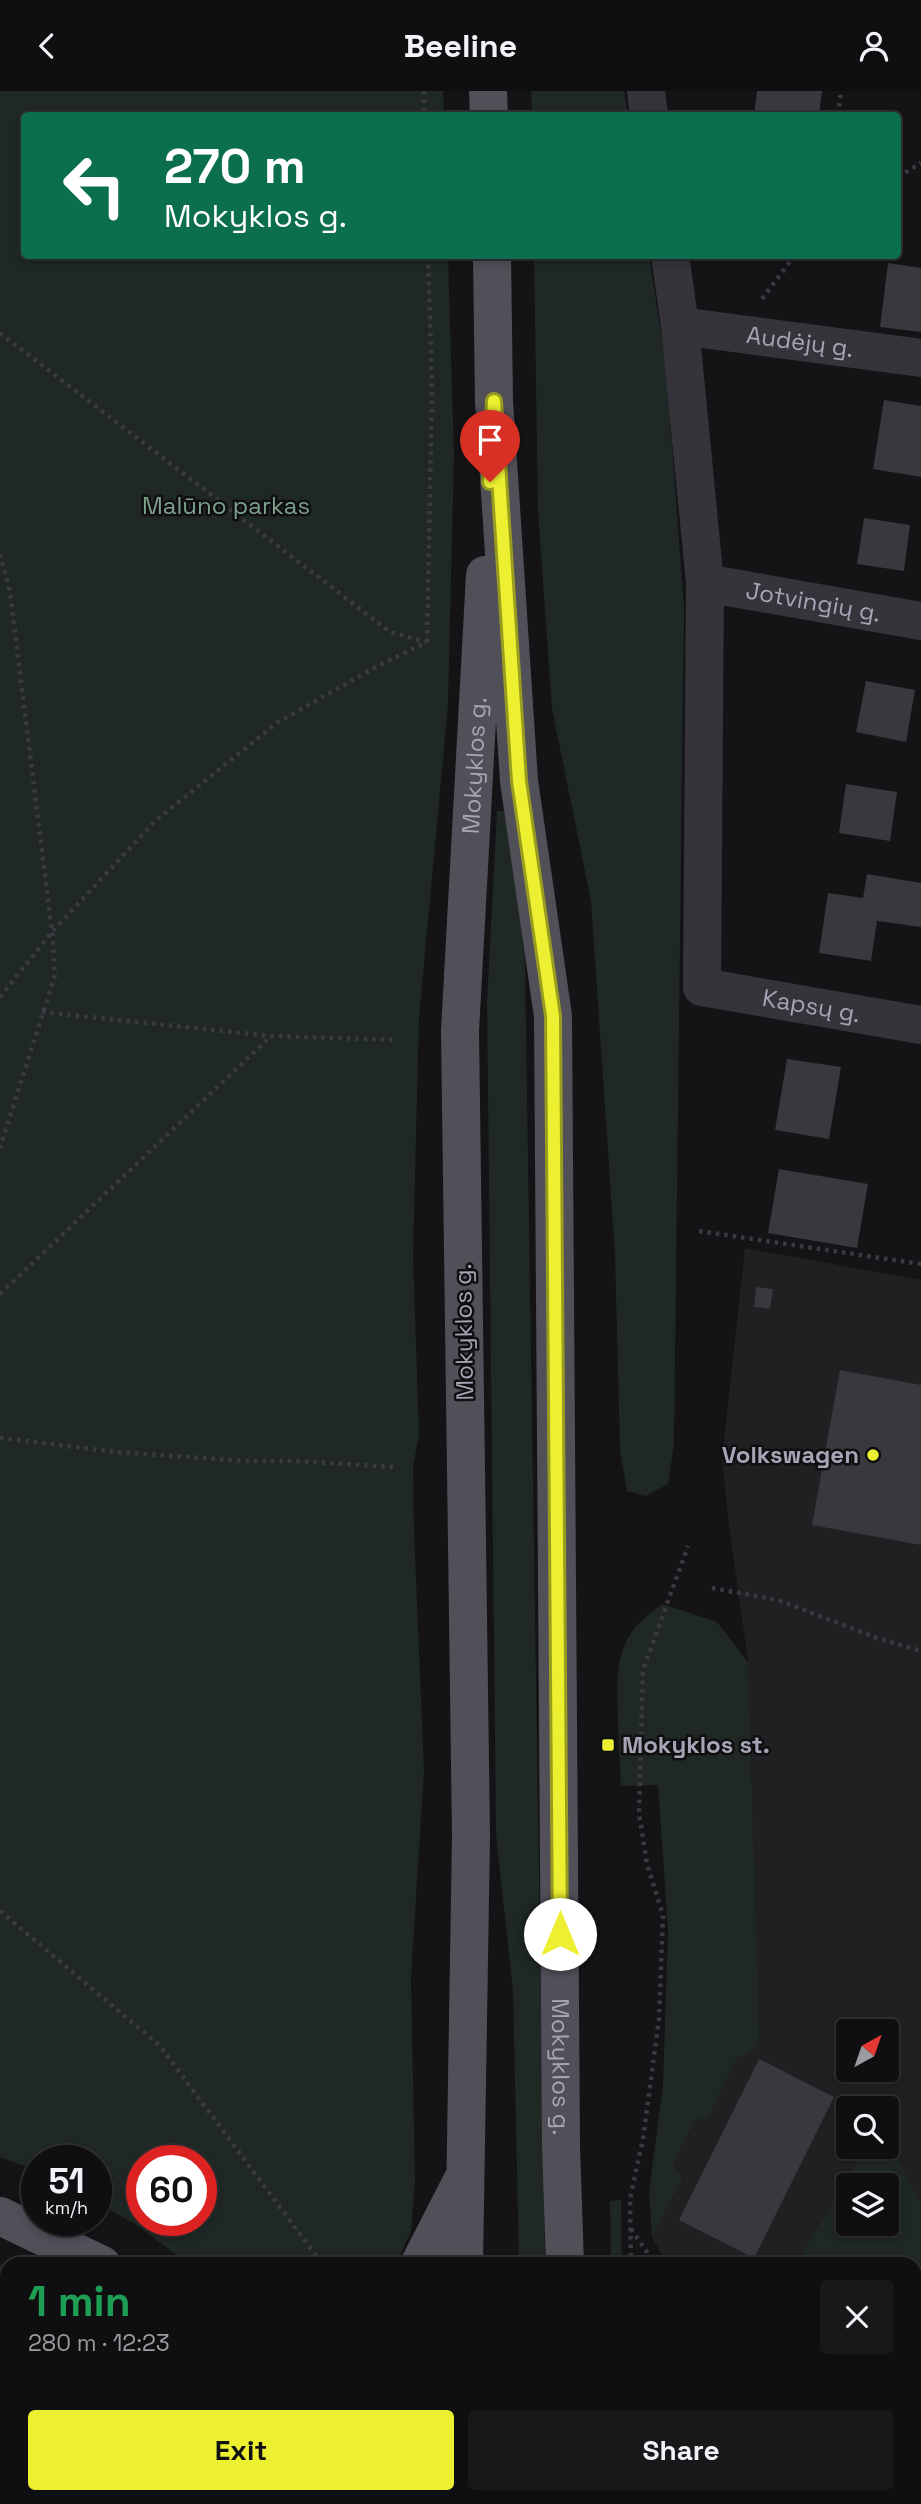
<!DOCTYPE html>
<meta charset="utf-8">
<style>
:root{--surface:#0f0e10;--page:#181719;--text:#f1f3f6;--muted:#9b9c9f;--line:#2f2e30;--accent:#ecf030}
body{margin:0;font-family:"Space Grotesk",sans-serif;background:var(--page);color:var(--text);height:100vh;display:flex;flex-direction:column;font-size:26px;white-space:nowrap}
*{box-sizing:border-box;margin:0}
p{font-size:23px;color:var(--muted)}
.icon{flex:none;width:38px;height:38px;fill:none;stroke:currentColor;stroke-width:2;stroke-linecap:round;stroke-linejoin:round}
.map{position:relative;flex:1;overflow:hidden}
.panel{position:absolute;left:0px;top:2166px;width:922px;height:247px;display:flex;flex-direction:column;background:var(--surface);border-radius:21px 21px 0 0;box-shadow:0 4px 10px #0003,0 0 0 2px var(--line)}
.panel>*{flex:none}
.top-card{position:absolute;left:21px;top:21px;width:880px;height:147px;border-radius:7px;box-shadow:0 4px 10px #0003,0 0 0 2px var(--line);background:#0b6e4f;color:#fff;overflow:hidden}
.needle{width:46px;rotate:40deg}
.fabs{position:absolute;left:836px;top:1928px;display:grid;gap:14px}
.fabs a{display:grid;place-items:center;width:63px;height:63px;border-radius:7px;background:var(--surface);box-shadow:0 4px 10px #0003,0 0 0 2px var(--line);font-size:35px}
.speed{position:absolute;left:21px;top:2054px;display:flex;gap:14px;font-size:35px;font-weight:700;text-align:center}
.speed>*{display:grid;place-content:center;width:91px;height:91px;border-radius:50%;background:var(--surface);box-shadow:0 4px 10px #0003,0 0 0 2px var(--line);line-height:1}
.speed small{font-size:18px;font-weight:400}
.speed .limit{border:10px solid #d22;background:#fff;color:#111}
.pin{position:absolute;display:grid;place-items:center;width:60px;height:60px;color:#fff;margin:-72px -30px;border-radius:50% 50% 50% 0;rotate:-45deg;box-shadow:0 0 7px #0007}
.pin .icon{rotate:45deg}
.me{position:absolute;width:77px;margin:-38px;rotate:0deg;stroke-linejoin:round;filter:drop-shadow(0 0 5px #0008)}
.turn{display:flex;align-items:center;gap:24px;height:147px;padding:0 28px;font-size:32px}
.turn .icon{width:91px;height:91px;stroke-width:2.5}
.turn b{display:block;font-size:49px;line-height:60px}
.round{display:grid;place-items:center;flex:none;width:74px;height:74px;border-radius:7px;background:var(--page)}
.headline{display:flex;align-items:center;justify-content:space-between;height:119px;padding:0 28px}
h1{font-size:42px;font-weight:600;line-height:52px;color:#1e9e55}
.primary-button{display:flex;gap:14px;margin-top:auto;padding:14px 28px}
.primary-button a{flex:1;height:80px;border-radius:7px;background:var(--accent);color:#111;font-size:28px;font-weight:600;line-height:80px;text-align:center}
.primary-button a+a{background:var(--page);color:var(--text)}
header{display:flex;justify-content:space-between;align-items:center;height:91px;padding:0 28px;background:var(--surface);font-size:32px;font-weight:600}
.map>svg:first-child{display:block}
.built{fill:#201f22;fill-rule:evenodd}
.green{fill:#1f2824;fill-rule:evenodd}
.building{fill:#39383d}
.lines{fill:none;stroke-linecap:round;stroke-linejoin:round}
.path{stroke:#3b3a41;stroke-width:4.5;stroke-dasharray:3.5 5;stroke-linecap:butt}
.street{stroke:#35343a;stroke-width:38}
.primary{stroke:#515059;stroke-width:38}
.route-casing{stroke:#999c1f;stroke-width:18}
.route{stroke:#ecf030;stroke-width:12}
.poi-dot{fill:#ecf030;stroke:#0f0e10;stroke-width:2.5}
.labels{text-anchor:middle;stroke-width:5;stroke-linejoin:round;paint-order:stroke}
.street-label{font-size:24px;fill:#a6a5b5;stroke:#0f0e10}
.park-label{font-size:24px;fill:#7ca08b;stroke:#0f0e10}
.poi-label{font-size:24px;font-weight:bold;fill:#a6a5b5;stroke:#0f0e10;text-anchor:end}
</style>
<header><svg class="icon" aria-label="back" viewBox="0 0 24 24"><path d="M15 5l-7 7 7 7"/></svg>Beeline<svg class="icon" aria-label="person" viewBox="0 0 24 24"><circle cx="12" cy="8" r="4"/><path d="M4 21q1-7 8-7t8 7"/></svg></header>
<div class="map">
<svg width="921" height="2413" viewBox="0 0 921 2413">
<rect width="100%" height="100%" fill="#141315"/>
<path class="built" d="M745,1157L921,1189V2113L887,2048V2018H849V2056H864L796,2173H668L652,2147L683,2087L673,2073L696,2029L708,2028L736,1969L760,1953L748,1571L729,1434L722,1368ZM849,1941H887V1979H849Z
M0,2173L7,2177V2406H307L318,2413H0Z"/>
<path class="green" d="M0,0H443L444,24H24V164L448,165L454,364L448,614L419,927L413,1165L419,1342L413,1376L414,1439L424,1679L411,1886L415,2090L411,2140L396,2173H189L132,2131L96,2112V2070H37V2080L0,2066ZM142,2070H201V2130H142Z
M531,0H624L628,24H532Z
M534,165H649L666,274L684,516L674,1353L668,1393L646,1405L627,1400L620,1359L615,1164L591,810L552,618L538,420Z
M497,720H509L525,870L545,2174L519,2173L513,1901L496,1743L487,910Z
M663,1513L717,1531L748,1571L760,1954L736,1969L708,2028L696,2029L673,2073L683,2087L652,2147L649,2101L663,1994L668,1840L658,1694L621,1695C620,1674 619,1652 618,1630C616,1579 614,1543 663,1513Z
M887,2048L921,2113V2413H624L622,2406H915V2174L796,2173L864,2056H887ZM849,2095H887V2133H849Z
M621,2109L622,2173H611L610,2110Z
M155,2406H307L318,2413H159Z"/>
<path class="building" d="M757,0H822L819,24H754Z
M888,172L921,177V241L880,236Z
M884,309L921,315V386L873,378Z
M864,427L910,434L904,480L857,473Z
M866,590L915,599L906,651L856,641Z
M846,693L897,701L890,750L839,742Z
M867,783L921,792V836L877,830L871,870L819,862L828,802L863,807Z
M787,968L841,976L829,1048L775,1039Z
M779,1078L868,1093L857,1157L768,1142Z
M756,1196L773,1198L770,1218L754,1216Z
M840,1279L921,1294V1454L812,1434Z
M759,1968L834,2006L754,2167L679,2129Z"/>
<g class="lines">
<path class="path" d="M424,0V24
M838,24L841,0
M898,86L921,72
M762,208L795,164
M0,242L390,541L426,551
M0,463L10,501L52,841L55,884L0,1057
M427,551L432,299L428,164
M0,906L52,841L155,730L278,631L376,576L427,551
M42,921L271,945L396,949
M699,1140L921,1173
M0,1203L271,945
M0,1347L116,1361L245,1370H296L394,1376
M712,1497L778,1509L877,1547L921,1560
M0,1820L160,1955L323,2174
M631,2138L656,2174
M631,2174L630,2108L643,2048L659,1928L663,1824L647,1773L639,1722L643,1579L688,1455
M184,2406L188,2413
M648,2406L651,2413
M821,2406L826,2413"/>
<g class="street">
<path d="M646,0L649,24"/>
<path id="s1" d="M670,164L680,235L705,492L702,896L921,934"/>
<path id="s2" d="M680,235L921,267"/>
<path id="s3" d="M705,492L921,530"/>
</g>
<g class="primary">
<path d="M488,0L489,24"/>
<path id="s4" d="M492,164L494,310L519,690L553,925L561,2055L565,2174"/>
<path d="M0,2125L102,2174"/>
<path d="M419,2174L462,2090"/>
<path id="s5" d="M464,2174L471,1745L460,940L485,484"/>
<path d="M383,2406L393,2413"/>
<path d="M464,2406V2413"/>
<path d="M511,2406L520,2413"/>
<path d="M573,2406V2413"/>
</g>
</g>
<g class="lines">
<g class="route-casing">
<path id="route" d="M490,391L494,310L519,690L553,925L560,1843"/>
</g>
<use href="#route" class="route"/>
</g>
<g class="poi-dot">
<circle cx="873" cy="1364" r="7"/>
<rect x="601" y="1647" width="14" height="14" rx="3.5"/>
</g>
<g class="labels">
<g class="street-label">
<text dy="8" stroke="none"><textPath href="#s2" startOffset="121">Audėjų g.</textPath></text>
<text dy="8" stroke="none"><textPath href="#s3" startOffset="110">Jotvingių g.</textPath></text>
<text dy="8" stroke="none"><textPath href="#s5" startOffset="1500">Mokyklos g.</textPath></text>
<text dy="8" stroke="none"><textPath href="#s1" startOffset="845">Kapsų g.</textPath></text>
<text transform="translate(464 1241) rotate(-91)" y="8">Mokyklos g.</text>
<text dy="8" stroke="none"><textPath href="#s4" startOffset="1815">Mokyklos g.</textPath></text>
</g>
<g class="park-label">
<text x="226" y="423">Malūno parkas</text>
</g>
<g class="poi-label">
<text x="859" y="1372">Volkswagen</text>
<text x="622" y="1662" text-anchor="start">Mokyklos st.</text>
</g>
</g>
</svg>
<div class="fabs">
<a><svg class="needle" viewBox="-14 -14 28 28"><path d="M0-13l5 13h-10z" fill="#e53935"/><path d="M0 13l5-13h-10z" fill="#9b9c9f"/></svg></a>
<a><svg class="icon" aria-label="search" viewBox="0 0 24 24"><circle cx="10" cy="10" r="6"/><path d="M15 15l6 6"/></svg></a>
<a><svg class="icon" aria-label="layers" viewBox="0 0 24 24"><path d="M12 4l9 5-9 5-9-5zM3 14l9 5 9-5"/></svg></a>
</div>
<div class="speed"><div>51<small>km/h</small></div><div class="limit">60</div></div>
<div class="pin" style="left:490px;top:391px;background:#d93025"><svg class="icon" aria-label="arrive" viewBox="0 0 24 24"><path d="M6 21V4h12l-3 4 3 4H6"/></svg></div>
<svg class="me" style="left:560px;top:1843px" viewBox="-20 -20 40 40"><circle r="19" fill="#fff"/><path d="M0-13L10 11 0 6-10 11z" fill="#ecf030"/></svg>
<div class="top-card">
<div class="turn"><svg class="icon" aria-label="left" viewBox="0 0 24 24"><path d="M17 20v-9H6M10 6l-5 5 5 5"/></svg><div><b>270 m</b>Mokyklos g.</div></div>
</div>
<section class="panel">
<div class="headline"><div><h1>1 min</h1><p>280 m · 12:23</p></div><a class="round"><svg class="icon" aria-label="close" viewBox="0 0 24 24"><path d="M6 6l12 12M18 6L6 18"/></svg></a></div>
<div class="primary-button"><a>Exit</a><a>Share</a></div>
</section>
</div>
